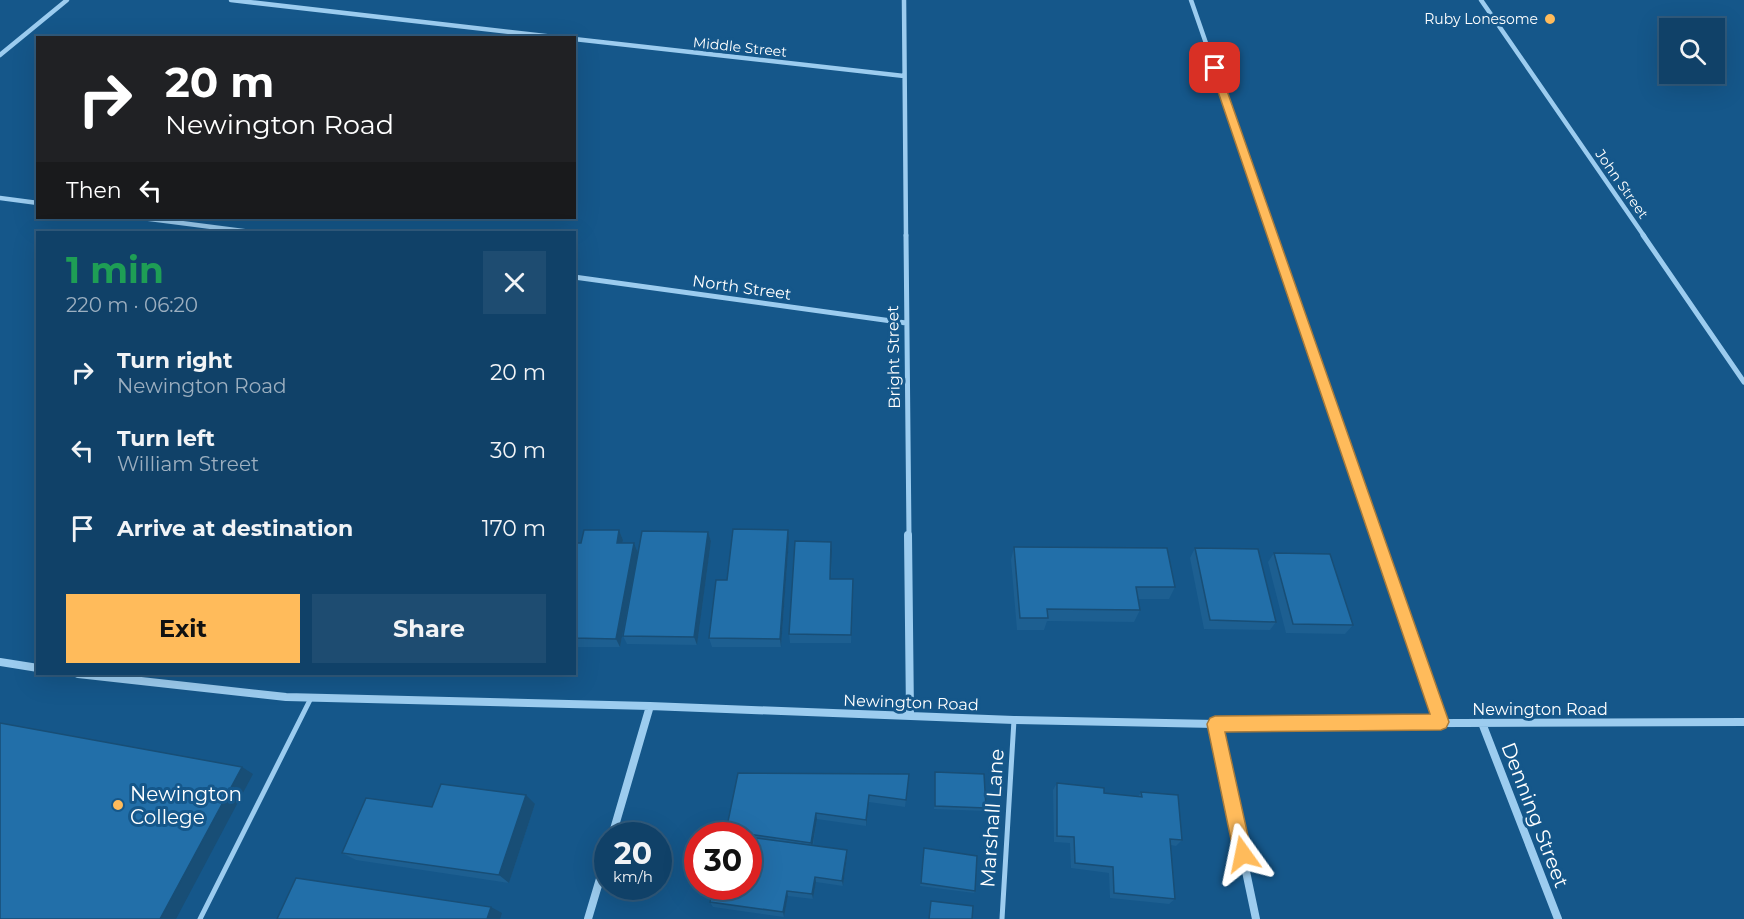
<!DOCTYPE html>
<meta charset="utf-8">
<style>
:root{--surface:#104168;--page:#1e4c71;--text:#f1f3f6;--muted:#9cafc0;--line:#305a7c;--accent:#ffbb5b}
body{margin:0;font-family:Montserrat,sans-serif;background:var(--page);color:var(--text);height:100vh;display:flex;flex-direction:column;font-size:22px;white-space:nowrap}
*{box-sizing:border-box;margin:0}
p{font-size:20px;color:var(--muted)}
.icon{flex:none;width:33px;height:33px;fill:none;stroke:currentColor;stroke-width:2;stroke-linecap:round;stroke-linejoin:round}
.map{position:relative;flex:1;overflow:hidden}
.panel{position:absolute;left:36px;top:231px;width:540px;height:444px;display:flex;flex-direction:column;background:var(--surface);border-radius:0px;box-shadow:0 6px 24px #0002,0 0 0 2px var(--line)}
.panel>*{flex:none}
.banner{position:absolute;left:36px;top:36px;width:540px;height:183px;border-radius:0px;box-shadow:0 6px 24px #0002,0 0 0 2px var(--line);background:#202124;color:#fff;overflow:hidden}
.controls{position:absolute;left:1659px;top:18px;display:grid;gap:12px}
.controls a{display:grid;place-items:center;width:66px;height:66px;border-radius:0px;background:var(--surface);box-shadow:0 6px 24px #0002,0 0 0 2px var(--line);font-size:30px}
.speed{position:absolute;left:594px;top:822px;display:flex;gap:12px;font-size:30px;font-weight:700;text-align:center}
.speed>*{display:grid;place-content:center;width:78px;height:78px;border-radius:50%;background:var(--surface);box-shadow:0 6px 24px #0002,0 0 0 2px var(--line);line-height:1}
.speed small{font-size:15px;font-weight:400}
.speed .limit{border:9px solid #d22;background:#fff;color:#111}
.pin{position:absolute;display:grid;place-items:center;width:51px;height:51px;color:#fff;margin:-26px;border-radius:12px;box-shadow:0 3px 9px #0006}
.me{position:absolute;width:66px;margin:-33px;rotate:348deg;stroke-linejoin:round;filter:drop-shadow(0 0 4px #0008)}
.turn{display:flex;align-items:center;gap:21px;height:126px;padding:0 30px;font-size:27px}
.turn .icon{width:78px;height:78px;stroke-width:2.5}
.turn b{display:block;font-size:42px;line-height:51px}
.then{display:flex;align-items:center;height:57px;padding:0 30px;background:#0003;gap:12px;font-size:22px}
.round{display:grid;place-items:center;flex:none;width:63px;height:63px;border-radius:0px;background:var(--page)}
.overview{display:flex;align-items:center;justify-content:space-between;height:102px;padding:0 30px}
h1{font-size:36px;font-weight:700;line-height:45px;color:#1e9e55}
.cta{display:flex;gap:12px;margin-top:auto;padding:12px 30px}
.cta a{flex:1;height:69px;border-radius:0px;background:var(--accent);color:#111;font-size:24px;font-weight:700;line-height:69px;text-align:center}
.cta a+a{background:var(--page);color:var(--text)}
ul{padding:0;list-style:none}
li{display:flex;align-items:center;gap:18px;height:78px;padding:0 30px}
li div{flex:1}
li b{display:block;font-size:22px}
li em{font-style:normal}
.map>svg:first-child{display:block}
.lines{fill:none;stroke-linecap:round;stroke-linejoin:round}
.lane{stroke:#9cccef;stroke-width:5}
.street-far2{stroke:#9cccef;stroke-width:4.5}
.street-far1{stroke:#9cccef;stroke-width:5}
.street{stroke:#9cccef;stroke-width:8}
.wall{fill:#1d5f91}
.shaded-wall{fill:#184e76}
.building{fill:#226fa9;stroke:#184e76;stroke-width:1.5}
.route{fill:#ffbb5b;stroke:#a67a3b;stroke-width:1.5}
.poi-dot{fill:#ffbb5b;stroke:#15578a;stroke-width:2}
.labels{text-anchor:middle;stroke-width:6;stroke-linejoin:round;paint-order:stroke}
.far-poi-label{font-size:14px;fill:#fff;stroke:#15578a;text-anchor:end}
.far-street-label{font-size:14px;fill:#fff;stroke:#15578a}
.street-label{font-size:16px;fill:#fff;stroke:#15578a}
.near-poi-label{font-size:20px;fill:#fff;stroke:#15578a;text-anchor:start}
.near-street-label{font-size:20px;fill:#fff;stroke:#15578a}
</style>
<div class="map">
<svg width="1744" height="919" viewBox="0 0 1744 919">
<rect width="100%" height="100%" fill="#15578a"/>
<g class="lines">
<path class="lane" d="M200,919L311,698
M1002,919L1014,720"/>
<path class="street-far2" d="M231,0L563,38
M904,0L906,236
M1191,0L1273,236
M1481,0L1644,236
M574,39L904,76
M0,55L67,0
M0,198L38,203
M142,218L251,232"/>
<path class="street-far1" d="M906,235L909,536
M1272,235L1377,536
M1643,235L1744,382
M574,277L906,323"/>
<path class="street" d="M908,535L910,715
M1376,535L1441,722
M0,662L38,668
M78,674L286,697L650,706L1014,720L1215,724L1744,722
M1482,723L1558,919
M1215,724L1256,919
M612,836L650,706
M588,919L608,852"/>
</g>
<path class="wall" d="M619,530L623,540V543H634L638,553L620,647H574V543H581Z
M788,530L789,539L781,647H712L709,638L727,580Z
M708,532L711,541L697,645L627,644L623,636Z
M1014,547L1175,587L1169,599H1138L1140,610L1134,622L1047,621L1044,630H1017L1011,560Z
M1195,548L1276,622L1270,630L1204,629L1190,558Z
M832,551L831,579L853,588L851,643H790L789,634Z
M1274,553L1353,625L1345,634L1286,633L1268,562Z
M935,772L986,808L985,811L934,809Z
M909,774L905,807L869,802L866,826L817,819L813,846L847,850V856L843,886L816,882L813,899L788,896L784,917L713,907L710,902L748,886V836H724L727,834L726,831Z
M1057,783L1104,793L1138,797L1141,792L1182,840L1176,846L1171,845L1175,899L1169,904L1110,898L1109,873L1071,868L1070,843L1054,842L1053,790Z
M535,804L509,883L356,860L342,853L432,807Z
M924,848L975,891L974,893L920,886Z"/>
<path class="shaded-wall" d="M619,530L623,540L621,552L617,543Z
M788,530L789,539L781,647L780,639Z
M708,532L711,541L697,645L694,637Z
M831,542L832,551L830,588V579Z
M634,543L638,553L620,647L616,639Z
M242,767L253,774L176,919H160Z
M526,795L535,804L509,883L499,875Z
M869,795V802L866,826V820Z
M816,813L817,819L812,848L811,843Z
M847,850V856L843,886L842,881Z
M815,877L816,882L813,899L812,894Z
M787,891L788,896L784,917L783,912Z
M491,907L502,913L500,919H487Z"/>
<path class="building" d="M733,529L788,530L780,639L709,638L716,580H727Z
M584,530H619L617,543H634L616,639L574,638V543H581Z
M642,531L708,532L694,637L623,636Z
M795,541L831,542L830,579H853L851,635L789,634Z
M1014,547L1167,548L1175,587H1136L1140,610L1047,609L1048,618H1020Z
M1195,548L1258,549L1276,622L1210,620Z
M1274,553L1330,554L1353,625L1293,624Z
M0,723L242,767L160,919H0Z
M935,772L984,774L986,808L935,806Z
M738,773L909,774L906,800L869,795L866,820L816,813L811,843L726,831Z
M1057,783L1104,788V793L1142,797L1141,792L1178,795L1182,840L1170,839L1175,899L1114,893L1113,867L1075,863L1074,837L1057,836Z
M441,784L526,795L499,875L342,853L366,798L432,807Z
M748,837L847,850L842,881L815,877L812,894L787,891L783,912L710,902L714,886H748Z
M924,848L977,856L975,891L921,883Z
M296,878L491,907L487,919H277Z
M931,901L973,906L972,919H929Z"/>
<path class="route" d="M1211,66L1219,68L1449,722L1446,728L1441,730L1225,732L1252,854L1249,860L1243,863L1236,860L1234,854L1207,724L1210,718L1215,716L1430,714L1210,68Z"/>
<g class="poi-dot">
<circle cx="1550" cy="19" r="6"/>
<circle cx="118" cy="805" r="6"/>
</g>
<g class="labels">
<g class="far-poi-label">
<text x="1538" y="24">Ruby Lonesome</text>
</g>
<g class="far-street-label">
<text transform="translate(740 47) rotate(6)" y="5">Middle Street</text>
<text transform="translate(1622 184) rotate(55)" y="5">John Street</text>
</g>
<g class="street-label">
<text transform="translate(742 287) rotate(8)" y="6">North Street</text>
<text transform="translate(893 357) rotate(-91)" y="6">Bright Street</text>
<text transform="translate(911 702) rotate(2)" y="6">Newington Road</text>
<text x="1540" y="715">Newington Road</text>
</g>
<g class="near-poi-label">
<text x="130" y="801">Newington<tspan x="130" dy="23">College</tspan></text>
</g>
<g class="near-street-label">
<text transform="translate(1535 815) rotate(69)" y="7">Denning Street</text>
<text transform="translate(992 818) rotate(-86)" y="7">Marshall Lane</text>
</g>
</g>
</svg>
<div class="controls">
<a><svg class="icon" aria-label="search" viewBox="0 0 24 24"><circle cx="10" cy="10" r="6"/><path d="M15 15l6 6"/></svg></a>
</div>
<div class="speed"><div>20<small>km/h</small></div><div class="limit">30</div></div>
<div class="pin" style="left:1215px;top:68px;background:#d93025"><svg class="icon" aria-label="arrive" viewBox="0 0 24 24"><path d="M6 21V4h12l-3 4 3 4H6"/></svg></div>
<svg class="me" style="left:1243px;top:854px" viewBox="-20 -20 40 40"><path d="M0-17L14 15 0 8-14 15z" fill="#ffbb5b" stroke="#fff" stroke-width="4"/></svg>
<div class="banner">
<div class="turn"><svg class="icon" aria-label="right" viewBox="0 0 24 24"><path d="M7 20v-9h11M14 6l5 5-5 5"/></svg><div><b>20 m</b>Newington Road</div></div>
<div class="then">Then<svg class="icon" aria-label="left" viewBox="0 0 24 24"><path d="M17 20v-9H6M10 6l-5 5 5 5"/></svg></div>
</div>
<section class="panel">
<div class="overview"><div><h1>1 min</h1><p>220 m · 06:20</p></div><a class="round"><svg class="icon" aria-label="close" viewBox="0 0 24 24"><path d="M6 6l12 12M18 6L6 18"/></svg></a></div>
<ul>
<li><svg class="icon" aria-label="right" viewBox="0 0 24 24"><path d="M7 20v-9h11M14 6l5 5-5 5"/></svg><div><b>Turn right</b><p>Newington Road</p></div><em>20 m</em></li>
<li><svg class="icon" aria-label="left" viewBox="0 0 24 24"><path d="M17 20v-9H6M10 6l-5 5 5 5"/></svg><div><b>Turn left</b><p>William Street</p></div><em>30 m</em></li>
<li><svg class="icon" aria-label="arrive" viewBox="0 0 24 24"><path d="M6 21V4h12l-3 4 3 4H6"/></svg><div><b>Arrive at destination</b></div><em>170 m</em></li>
</ul>
<div class="cta"><a>Exit</a><a>Share</a></div>
</section>
</div>
